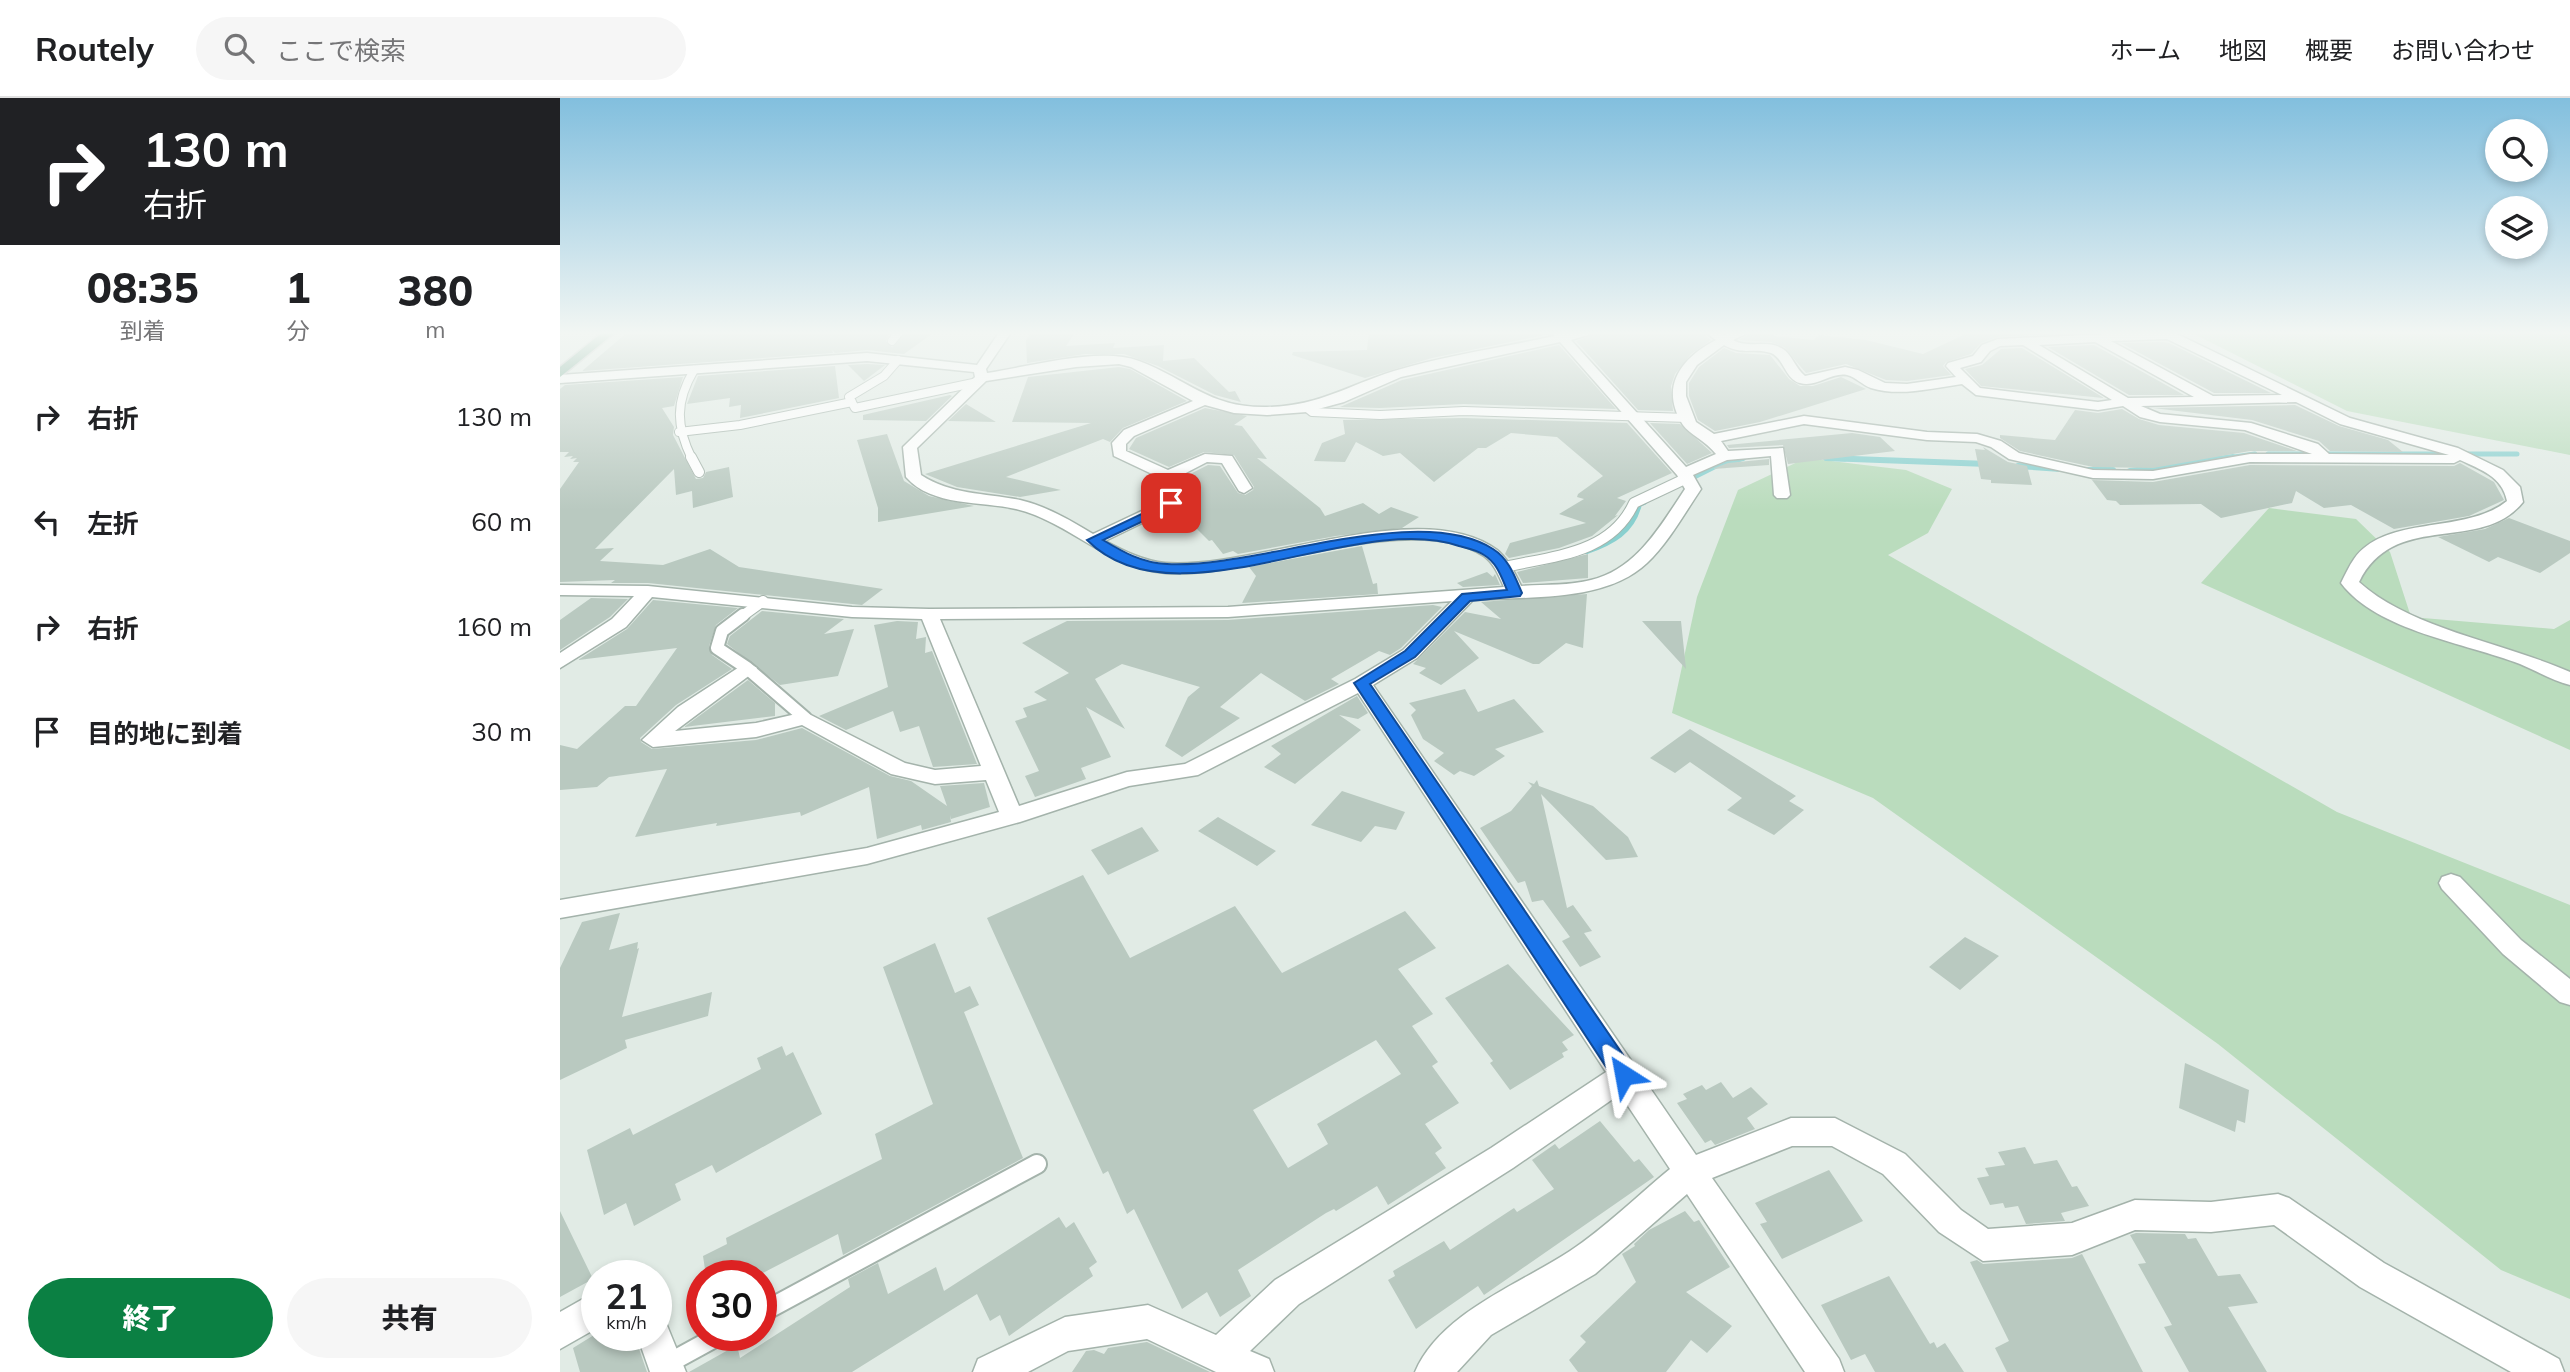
<!DOCTYPE html>
<html lang="ja">
<meta charset="utf-8">
<style>
:root{--surface:#fff;--page:#f6f6f6;--text:#202124;--muted:#757577;--line:#e0e0e0;--accent:#0b8043}
body{margin:0;font-family:Mulish,"Noto Sans JP",sans-serif;background:var(--page);color:var(--text);height:100vh;display:flex;flex-direction:column;font-size:26px;white-space:nowrap}
*{box-sizing:border-box;margin:0}
p{font-size:23px;color:var(--muted)}
.icon{flex:none;width:38px;height:38px;fill:none;stroke:currentColor;stroke-width:2;stroke-linecap:round;stroke-linejoin:round}
.map{position:relative;flex:1;overflow:hidden}
.panel{display:flex;flex-direction:column;background:var(--surface);width:560px}
.panel>*{flex:none}
.guide{background:#202124;color:#fff;overflow:hidden}
.controls{position:absolute;left:1925px;top:21px;display:grid;gap:14px}
.controls a{display:grid;place-items:center;width:63px;height:63px;border-radius:50%;background:var(--surface);box-shadow:0 4px 10px #0003;font-size:35px}
.speed{position:absolute;left:21px;top:1162px;display:flex;gap:14px;font-size:35px;font-weight:700;text-align:center}
.speed>*{display:grid;place-content:center;width:91px;height:91px;border-radius:50%;background:var(--surface);box-shadow:0 4px 10px #0003;line-height:1}
.speed small{font-size:18px;font-weight:400}
.speed .limit{border:10px solid #d22;background:#fff;color:#111}
.pin{position:absolute;display:grid;place-items:center;width:60px;height:60px;color:#fff;margin:-30px;border-radius:14px;box-shadow:0 4px 10px #0006}
.me{position:absolute;width:77px;margin:-38px;rotate:326deg;stroke-linejoin:round;filter:drop-shadow(0 0 5px #0008)}
.turn{display:flex;align-items:center;gap:24px;height:147px;padding:0 28px;font-size:32px}
.turn .icon{width:91px;height:91px;stroke-width:2.5}
.turn b{display:block;font-size:49px;line-height:60px}
.eta{display:flex;justify-content:space-evenly;align-items:center;height:119px;text-align:center}
.eta b{font-size:42px;font-weight:800;line-height:49px}
.button{display:flex;gap:14px;margin-top:auto;padding:14px 28px}
.button a{flex:1;height:80px;border-radius:42px;background:var(--accent);color:#fff;font-size:28px;font-weight:800;line-height:80px;text-align:center}
.button a+a{background:var(--page);color:var(--text)}
ul{padding:0;list-style:none}
li{display:flex;align-items:center;gap:21px;height:105px;padding:0 28px}
li div{flex:1}
li b{display:block;font-size:26px}
li em{font-style:normal}
header{display:flex;align-items:center;gap:42px;box-sizing:border-box;height:98px;padding:0 35px;background:var(--surface);border-bottom:2px solid var(--line)}
header strong{font-size:33px}
nav{display:flex;gap:38px;margin-inline-start:auto;font-size:24px}
.search{width:490px;height:63px;background:var(--page);display:flex;align-items:center;gap:18px;box-sizing:border-box;padding:0 24px;border-radius:38px;color:var(--muted);font-size:26px}
main{display:flex;flex:1;min-height:0}
.map>svg:first-child{display:block}
.green{fill:#badcbd}
.lines{fill:none;stroke-linecap:round;stroke-linejoin:round}
.stream-far1{stroke:#89d0cf;stroke-width:5}
.stream{stroke:#89d0cf;stroke-width:6}
.building{fill:#b9c9c0;fill-rule:evenodd}
.service-far3-casing{stroke:#a4b3ab;stroke-width:10}
.service-far2-casing{stroke:#a4b3ab;stroke-width:12}
.service-far1-casing{stroke:#a4b3ab;stroke-width:16}
.service-casing{stroke:#a4b3ab;stroke-width:22}
.minor-casing{stroke:#a4b3ab;stroke-width:3}
.primary-casing{stroke:#c1c8c5;stroke-width:3}
.service-far3{stroke:#fff;stroke-width:8}
.service-far2{stroke:#fff;stroke-width:10}
.service-far1{stroke:#fff;stroke-width:12}
.service{stroke:#fff;stroke-width:18}
.minor{fill:#fff;fill-rule:evenodd}
.primary{fill:#66a187;fill-rule:evenodd}
.route{fill:#1a73e8;stroke:#114b97;stroke-width:2}
</style>
<header>
<strong>Routely</strong>
<div class="search"><svg class="icon" aria-label="search" viewBox="0 0 24 24"><circle cx="10" cy="10" r="6"/><path d="M15 15l6 6"/></svg>ここで検索</div>
<nav><a>ホーム</a><a>地図</a><a>概要</a><a>お問い合わせ</a></nav>
</header>
<main>
<section class="panel">
<div class="guide">
<div class="turn"><svg class="icon" aria-label="right" viewBox="0 0 24 24"><path d="M7 20v-9h11M14 6l5 5-5 5"/></svg><div><b>130 m</b>右折</div></div>
</div>
<div class="eta">
<div><b>08:35</b><p>到着</p></div>
<div><b>1</b><p>分</p></div>
<div><b>380</b><p>m</p></div>
</div>
<ul>
<li><svg class="icon" aria-label="right" viewBox="0 0 24 24"><path d="M7 20v-9h11M14 6l5 5-5 5"/></svg><div><b>右折</b></div><em>130 m</em></li>
<li><svg class="icon" aria-label="left" viewBox="0 0 24 24"><path d="M17 20v-9H6M10 6l-5 5 5 5"/></svg><div><b>左折</b></div><em>60 m</em></li>
<li><svg class="icon" aria-label="right" viewBox="0 0 24 24"><path d="M7 20v-9h11M14 6l5 5-5 5"/></svg><div><b>右折</b></div><em>160 m</em></li>
<li><svg class="icon" aria-label="arrive" viewBox="0 0 24 24"><path d="M6 21V4h12l-3 4 3 4H6"/></svg><div><b>目的地に到着</b></div><em>30 m</em></li>
</ul>
<div class="button"><a>終了</a><a>共有</a></div>
</section>
<div class="map">
<svg width="2010" height="1274" viewBox="0 0 2010 1274">
<rect width="100%" height="100%" fill="#e1ebe5"/>
<path class="green" d="M1628,233H2010V357L1787,313Z
M1246,360L1346,372L1392,391L1368,435L1328,457L1777,714L2010,807V1201L1941,1172L1658,946L1313,700L1112,615L1137,499L1178,392Z
M1709,410L1796,421L1830,454L1851,519L1994,531L2010,522V652L1641,485Z"/>
<g class="lines">
<path class="stream-far1" d="M1708,356H1957
M1266,360L1285,361
M1180,361L1183,360
M1660,361L1695,356"/>
<path class="stream" d="M1266,360L1428,366
M1458,368L1501,371
M1524,372H1553
M1570,373L1673,359
M1127,382L1159,366L1183,360
M1027,453C1052,444 1072,434 1079,406L1084,404"/>
</g>
<path class="building" d="M69,233H331L326,243L332,249L346,233H376L344,256L307,252L275,255L272,252L273,255L22,273Z
M473,233H516L506,248L555,245L553,250L604,247L603,263L634,260L669,294L675,293L681,304L655,297L598,268L564,256H525L467,265L466,242Z
M809,233H988L989,236L872,260L805,280L732,257L733,254L807,252Z
M1043,233H1140L1151,242L1131,256L1115,276L1111,288L1113,313L1078,312L1016,243Z
M1194,233H1214V238L1254,242L1259,237L1306,242L1363,256L1412,233H1551L1437,239L1421,245L1411,256L1386,264L1383,268L1391,277L1347,283L1326,282L1286,266L1246,275L1224,249L1211,244L1179,242Z
M1603,244L1609,245L1711,295H1654L1561,245Z
M999,247L1056,311L904,306L820,310L780,309L842,282Z
M1534,247L1624,297H1569L1488,249Z
M1164,250L1176,255L1210,257L1229,281L1240,288H1253L1281,279L1306,291L1200,324L1155,333L1138,322L1129,298V285L1139,269Z
M1462,250L1544,300L1421,288L1405,271L1422,267L1441,251Z
M307,266L325,267L304,283L288,267Z
M275,268L279,300L180,320L181,307L169,309L170,300L127,306L138,278Z
M559,269L570,271L627,303L563,330L550,344L543,341L446,379L501,392L460,399L397,389L365,376L531,325L452,324L468,279Z
M123,279L114,308L102,310L114,329L113,337L136,381L143,380L146,374L169,369L173,399L133,410L132,393L116,397L114,371L35,451L54,450L40,463L103,467L150,451L179,469L323,491L302,507L88,485H51L55,482L0,484V391L19,364H13L17,360L10,361L13,358L4,359L9,354H0V291L5,287Z
M390,297L392,298L366,323L303,322V317Z
M406,306L436,324L388,323Z
M1735,307L1779,328L1828,342L1843,354L1770,353L1759,343L1692,322L1593,310Z
M645,310L687,318L674,327L682,328L707,361L697,360L760,410L765,418L803,405L819,416L831,409L859,419L842,430L776,438L678,456L673,453L663,456L652,442L649,443L632,426L612,413L619,410L630,395L624,379L648,367L660,368L678,395L685,397L693,392L694,389L674,357L644,354L609,369L569,351L576,340Z
M1562,311L1579,321L1599,327L1684,335L1737,353H1690L1593,370L1533,369L1460,353L1440,340V337L1495,342L1515,312L1538,315Z
M904,320L1067,325L1112,375L1057,400L1066,403L1055,418L1058,417L1032,438L999,450L949,460L945,456L950,445L1026,425L999,416L1024,401L1017,399L1018,396L1043,378L997,339L951,335L926,350H918L874,384L840,355L823,358L796,344L785,364L754,363L762,345L785,336L783,322Z
M1090,325L1120,326L1152,355L1127,366Z
M1292,335L1320,339L1335,353L1228,366L1223,347L1169,350L1167,347Z
M327,336L344,383L369,398L414,408L318,424V410L297,342Z
M1423,349L1448,364L1467,368L1472,387L1431,385V382L1421,381L1415,351L1425,352Z
M1209,361V367L1152,371L1168,365Z
M1900,365L1934,384L1944,402L1909,418L1834,431L1791,407L1764,410L1736,393L1732,405L1661,420L1641,406L1560,407L1556,403L1547,402L1532,382L1593,384L1690,367L1894,368Z
M604,385L609,392L597,403L582,392Z
M1949,420L2010,443V455L1980,475L1938,459L1929,464L1878,439L1925,431Z
M802,448L813,486L817,485L818,496L682,505L696,478L689,469Z
M1028,456V480L963,485L957,474Z
M927,474L933,479L935,476L940,487L903,489L897,485Z
M1027,496L1023,550L1006,545L979,566H973L894,533L919,560L881,587L859,575L866,570L853,566L905,514L941,521L921,504Z
M31,500L68,501L50,519L0,552V522Z
M93,502L178,510L156,527L149,548L152,557L172,571L116,607L80,640L81,644L92,651L196,642L242,630L330,678L351,683L387,708L380,688L424,685L430,709L391,721L390,717L391,724L362,732L361,727L317,741L309,689L241,718L240,714L156,728L157,725L75,739L107,671L49,679L37,689L0,692V647L17,651L65,608H76L117,550L18,562L67,531Z
M873,507L882,509L841,550L830,557L819,553L771,581L779,586L745,603L701,575L660,609L680,620L622,659L605,648L628,599L640,589L562,566L535,581L565,631L526,609L551,659L521,670L526,681L475,699L465,678L479,673L455,623L467,619L463,610L487,602L474,594L509,575L462,545L507,523L668,522Z
M202,513L284,521L264,536L294,531L278,578L220,587L167,546L170,538Z
M337,523L358,524L356,541L366,539L365,555L372,553L417,666L373,669L359,628L340,634L333,613L286,632L259,618L328,589L314,527Z
M1082,523H1121L1126,571Z
M188,582L215,605V618L124,629Z
M905,591L918,614L954,601L984,634L935,651L945,658L914,678L900,673L894,677L874,663L884,655L863,641L851,617L856,612L849,605Z
M797,598L808,615L798,621L779,617L801,632L735,686L704,669L721,656L711,648Z
M1130,631L1236,698L1229,703L1244,712L1214,737L1167,712L1182,700L1130,664L1115,675L1090,660Z
M977,682L979,688L1033,708L1068,739L1078,759L1046,762L981,696L1007,810L1013,807L1032,833L1024,835L1041,859L1020,869L1002,843L1010,839L983,802L972,804L965,783L958,785L920,730L951,713L972,688L968,684L974,686Z
M782,693L845,714L836,732L815,728L801,744L751,727Z
M658,719L716,753L697,768L638,733Z
M582,729L599,753L548,777L531,752Z
M523,777L570,860L675,808L722,875L845,813L876,850L838,871L873,916L852,928L878,964L872,968L899,1005L865,1026L882,1050L875,1055L886,1070L828,1107L817,1088L776,1113L774,1111L766,1115L678,1172L691,1198L660,1219L647,1194L622,1211L574,1111L567,1116L548,1073L543,1076L427,820ZM816,942L841,976L757,1026L768,1046L728,1070L693,1012Z
M60,815L49,852L78,844L77,851L79,850L62,919L152,894L148,918L65,942L67,950L0,982V870L22,824Z
M1405,839L1439,858L1400,892L1369,869Z
M375,845L395,895L410,888L419,907L404,914L463,1060L283,1157L278,1136L197,1178H146L143,1158L167,1146L166,1140L322,1061L315,1036L373,1006L323,869Z
M948,866L1014,937L1002,944L1008,952L1002,955L1004,959L950,992L930,965L933,963L885,900Z
M222,948L226,958L233,954L262,1016L156,1075L152,1067L115,1086L121,1102L74,1128L66,1105L44,1117L27,1052L70,1030L73,1037L201,971L197,960Z
M1625,965L1689,992L1685,1025L1677,1022L1675,1034L1619,1010Z
M1161,984L1173,1000L1191,989L1208,1006L1187,1020L1195,1031L1155,1047L1151,1042L1145,1045L1117,1005L1127,1001L1123,996L1142,987L1146,992Z
M1040,1023L1074,1064L1079,1061L1094,1079L924,1197L918,1188L856,1231L828,1182L835,1178L833,1173L884,1143L890,1152L954,1110L957,1114L994,1091L972,1062L995,1046L999,1051Z
M1465,1049L1474,1066L1497,1062L1512,1089L1517,1088L1529,1108L1501,1115L1505,1123L1466,1126L1458,1108L1445,1110L1443,1105L1430,1107L1417,1080L1429,1078L1425,1070L1445,1067L1438,1054Z
M1269,1072L1303,1123L1222,1161L1200,1126L1207,1124L1195,1105Z
M0,1113L33,1181L0,1199Z
M1125,1113L1134,1124L1139,1122L1170,1169L1126,1194L1172,1228L1147,1255L1131,1242L1106,1274H1018L1009,1262L1026,1244L1020,1238L1076,1184L1062,1156L1075,1148L1074,1146L1089,1132Z
M499,1119L506,1130L514,1124L537,1164L529,1170L533,1178L449,1238L440,1217L430,1223L417,1196L292,1274H129L177,1247L180,1260L290,1189L288,1181L318,1165L328,1196L376,1169L384,1193Z
M1576,1135L1625,1136L1628,1141L1636,1140L1658,1178L1680,1176L1698,1205L1668,1209L1707,1274H1629L1604,1229L1612,1227L1578,1166L1586,1165L1570,1137Z
M1522,1156L1583,1274H1447L1435,1250L1449,1243L1410,1164L1417,1162L1423,1166L1512,1160Z
M1329,1178L1370,1246L1374,1244L1377,1250L1385,1245L1404,1274H1315L1305,1256L1291,1262L1261,1207Z
M34,1237H59L64,1247L76,1242L87,1274H20L13,1250Z
M587,1244L650,1274H512L526,1253L534,1252L544,1256L548,1250Z"/>
<g class="lines">
<g class="service-far3-casing">
<path id="service-far3" d="M332,243L340,233
M338,262L324,278L289,299L295,310L418,284
M747,310L752,314L820,317L904,313L1128,320
M119,334L180,327L292,304
M132,361C116,328 115,304 134,272"/>
</g>
<g class="service-far2-casing">
<path id="service-far2" d="M131,359L139,374
M944,469C993,458 1051,456 1074,405L1127,380
M181,519L203,503"/>
</g>
<g class="service-far1-casing">
<path id="service-far1" d="M183,517L162,533L157,550L187,570L245,620"/>
</g>
<g class="service-casing">
<path id="service" d="M201,1215L477,1066
M107,1266L160,1237"/>
</g>
<g class="minor-casing">
<path id="minor" d="M440,233H452L426,271L427,275C469,269 540,248 579,263C629,282 649,310 707,309C760,308 786,288 834,273C885,257 941,250 994,238L990,233L1005,236L1041,233L1011,242L1126,369L1156,356C1146,343 1129,336 1123,327C1099,289 1121,260 1156,242L1143,233H1158L1165,237L1174,233H1192L1173,242C1189,251 1208,241 1223,251C1232,257 1236,271 1245,278L1285,269L1298,272L1325,285L1347,286L1396,279L1386,268L1388,265L1413,258L1422,247L1438,241L1611,233L1790,320L1898,350L1943,372L1960,389L1963,404C1921,457 1835,411 1799,484C1851,531 1945,545 2010,574V587C1993,583 1977,573 1960,566C1906,545 1817,533 1781,485C1785,477 1789,468 1794,461C1826,416 1905,437 1947,403C1942,378 1921,372 1900,362L1894,365L1690,364L1593,381L1533,380L1449,361L1431,349L1416,344L1367,342L1244,326L1161,343L1168,353L1223,350L1230,397L1227,400H1217L1214,397L1211,358L1167,362L1133,377L1141,391C1124,416 1109,444 1087,465C1045,505 967,498 913,502L857,560L813,587L1136,1057L1231,1020H1275L1345,1056L1401,1112L1428,1131L1512,1125L1575,1102L1651,1104L1718,1096L1729,1100L1824,1165L1999,1261L2004,1274H1951L1800,1189L1714,1127L1651,1134L1575,1132L1512,1157L1423,1163L1379,1134L1323,1076L1272,1048H1232L1152,1080L1279,1261L1284,1274H1245L1127,1096L1035,1176L931,1237L897,1274H855C880,1215 960,1186 1010,1153C1045,1130 1077,1098 1110,1071L1060,996L953,1070L739,1206L690,1253L709,1261L714,1274H656L587,1241L508,1253L468,1274H413L418,1261L505,1219L588,1207L656,1237L715,1182L931,1050L1046,974L798,595L638,677L569,688L460,724L307,766L0,820V802L307,750L439,714L426,682L375,686L331,676L242,627L196,639L93,649L82,642L118,609L187,564L197,570L194,574L115,633L196,625L245,614L345,665L375,672L421,668L362,521L292,519L92,499L66,529L0,570V555L52,521L74,498L0,497V487L88,488L292,509L369,511L668,509L944,489C939,478 934,465 924,458C851,410 693,481 606,475C549,471 510,424 456,411C422,403 372,409 346,379L343,349L415,279L414,274L307,263L0,285V277L307,255L417,267ZM1607,241L1722,297L1653,298L1551,243ZM1000,244L1117,377L1125,391C1101,427 1077,471 1031,482C1009,488 983,486 961,488C955,475 948,461 937,452C860,396 696,472 605,465C583,463 564,453 545,443L617,408L628,393L620,378L647,364L662,365L679,393L684,395L692,390L672,358L645,356L608,372L566,353V346L574,338L645,307L674,315L707,317L747,314L784,304L841,279ZM1535,244L1634,299L1568,300L1479,247ZM1164,247C1183,258 1193,249 1211,255C1224,260 1225,281 1240,285C1256,290 1271,274 1287,277C1296,279 1302,287 1311,290C1340,299 1372,290 1402,286L1416,297L1538,312L1563,308L1580,319L1600,324L1685,332L1752,356H1690L1593,373L1533,372L1459,355L1441,343L1417,336L1367,334L1244,318L1154,336L1136,324L1126,298V284L1137,267ZM1463,247L1552,302L1538,304L1420,290L1400,270L1421,264L1430,253L1440,248ZM559,266L571,269L633,303L564,332L552,345L554,358L609,384L612,393L605,402L533,436C510,422 486,408 460,402C425,395 392,397 361,377L357,350L426,283L516,269ZM1736,304L1780,326L1889,357L1769,356L1758,346L1691,325L1600,316L1581,308ZM892,503L843,552L795,581L625,666L567,674L459,708L380,521L668,519Z
M1891,776L1900,779L1961,842L2010,881V907L2000,904L1943,856L1882,791L1879,785L1882,779Z
M37,1193V1230L0,1251V1214Z
M96,1221L106,1225L126,1274H90L77,1237H96Z"/>
</g>
<g class="primary-casing">
<path id="primary" d="M44,233H57L0,279V269Z"/>
</g>
<use href="#service-far3" class="service-far3"/>
<use href="#service-far2" class="service-far2"/>
<use href="#service-far1" class="service-far1"/>
<use href="#service" class="service"/>
<use href="#minor" class="minor"/>
<use href="#primary" class="primary"/>
</g>
<linearGradient id="sky" x2="0" y2="1"><stop stop-color="#82bfde"/><stop offset="0.57" stop-color="#f2f6f3"/><stop offset="1" stop-color="#f2f6f3" stop-opacity="0"/></linearGradient>
<rect width="2010" height="412" fill="url(#sky)"/>
<path class="route" d="M611,402L615,403V408L543,442C563,454 582,465 607,466C697,471 858,403 933,451C949,461 955,479 962,495L960,498L910,503L855,559L810,586L1072,970L1075,977L1072,984L1064,986L1056,984L794,585L845,553L902,496L947,492C941,478 937,465 924,457C917,452 907,450 899,448C796,412 614,530 527,442Z"/>
</svg>
<div class="controls">
<a><svg class="icon" aria-label="search" viewBox="0 0 24 24"><circle cx="10" cy="10" r="6"/><path d="M15 15l6 6"/></svg></a>
<a><svg class="icon" aria-label="layers" viewBox="0 0 24 24"><path d="M12 4l9 5-9 5-9-5zM3 14l9 5 9-5"/></svg></a>
</div>
<div class="speed"><div>21<small>km/h</small></div><div class="limit">30</div></div>
<div class="pin" style="left:611px;top:405px;background:#d93025"><svg class="icon" aria-label="arrive" viewBox="0 0 24 24"><path d="M6 21V4h12l-3 4 3 4H6"/></svg></div>
<svg class="me" style="left:1064px;top:977px" viewBox="-20 -20 40 40"><path d="M0-17L14 15 0 8-14 15z" fill="#1a73e8" stroke="#fff" stroke-width="4"/></svg>
</div>
</main>
